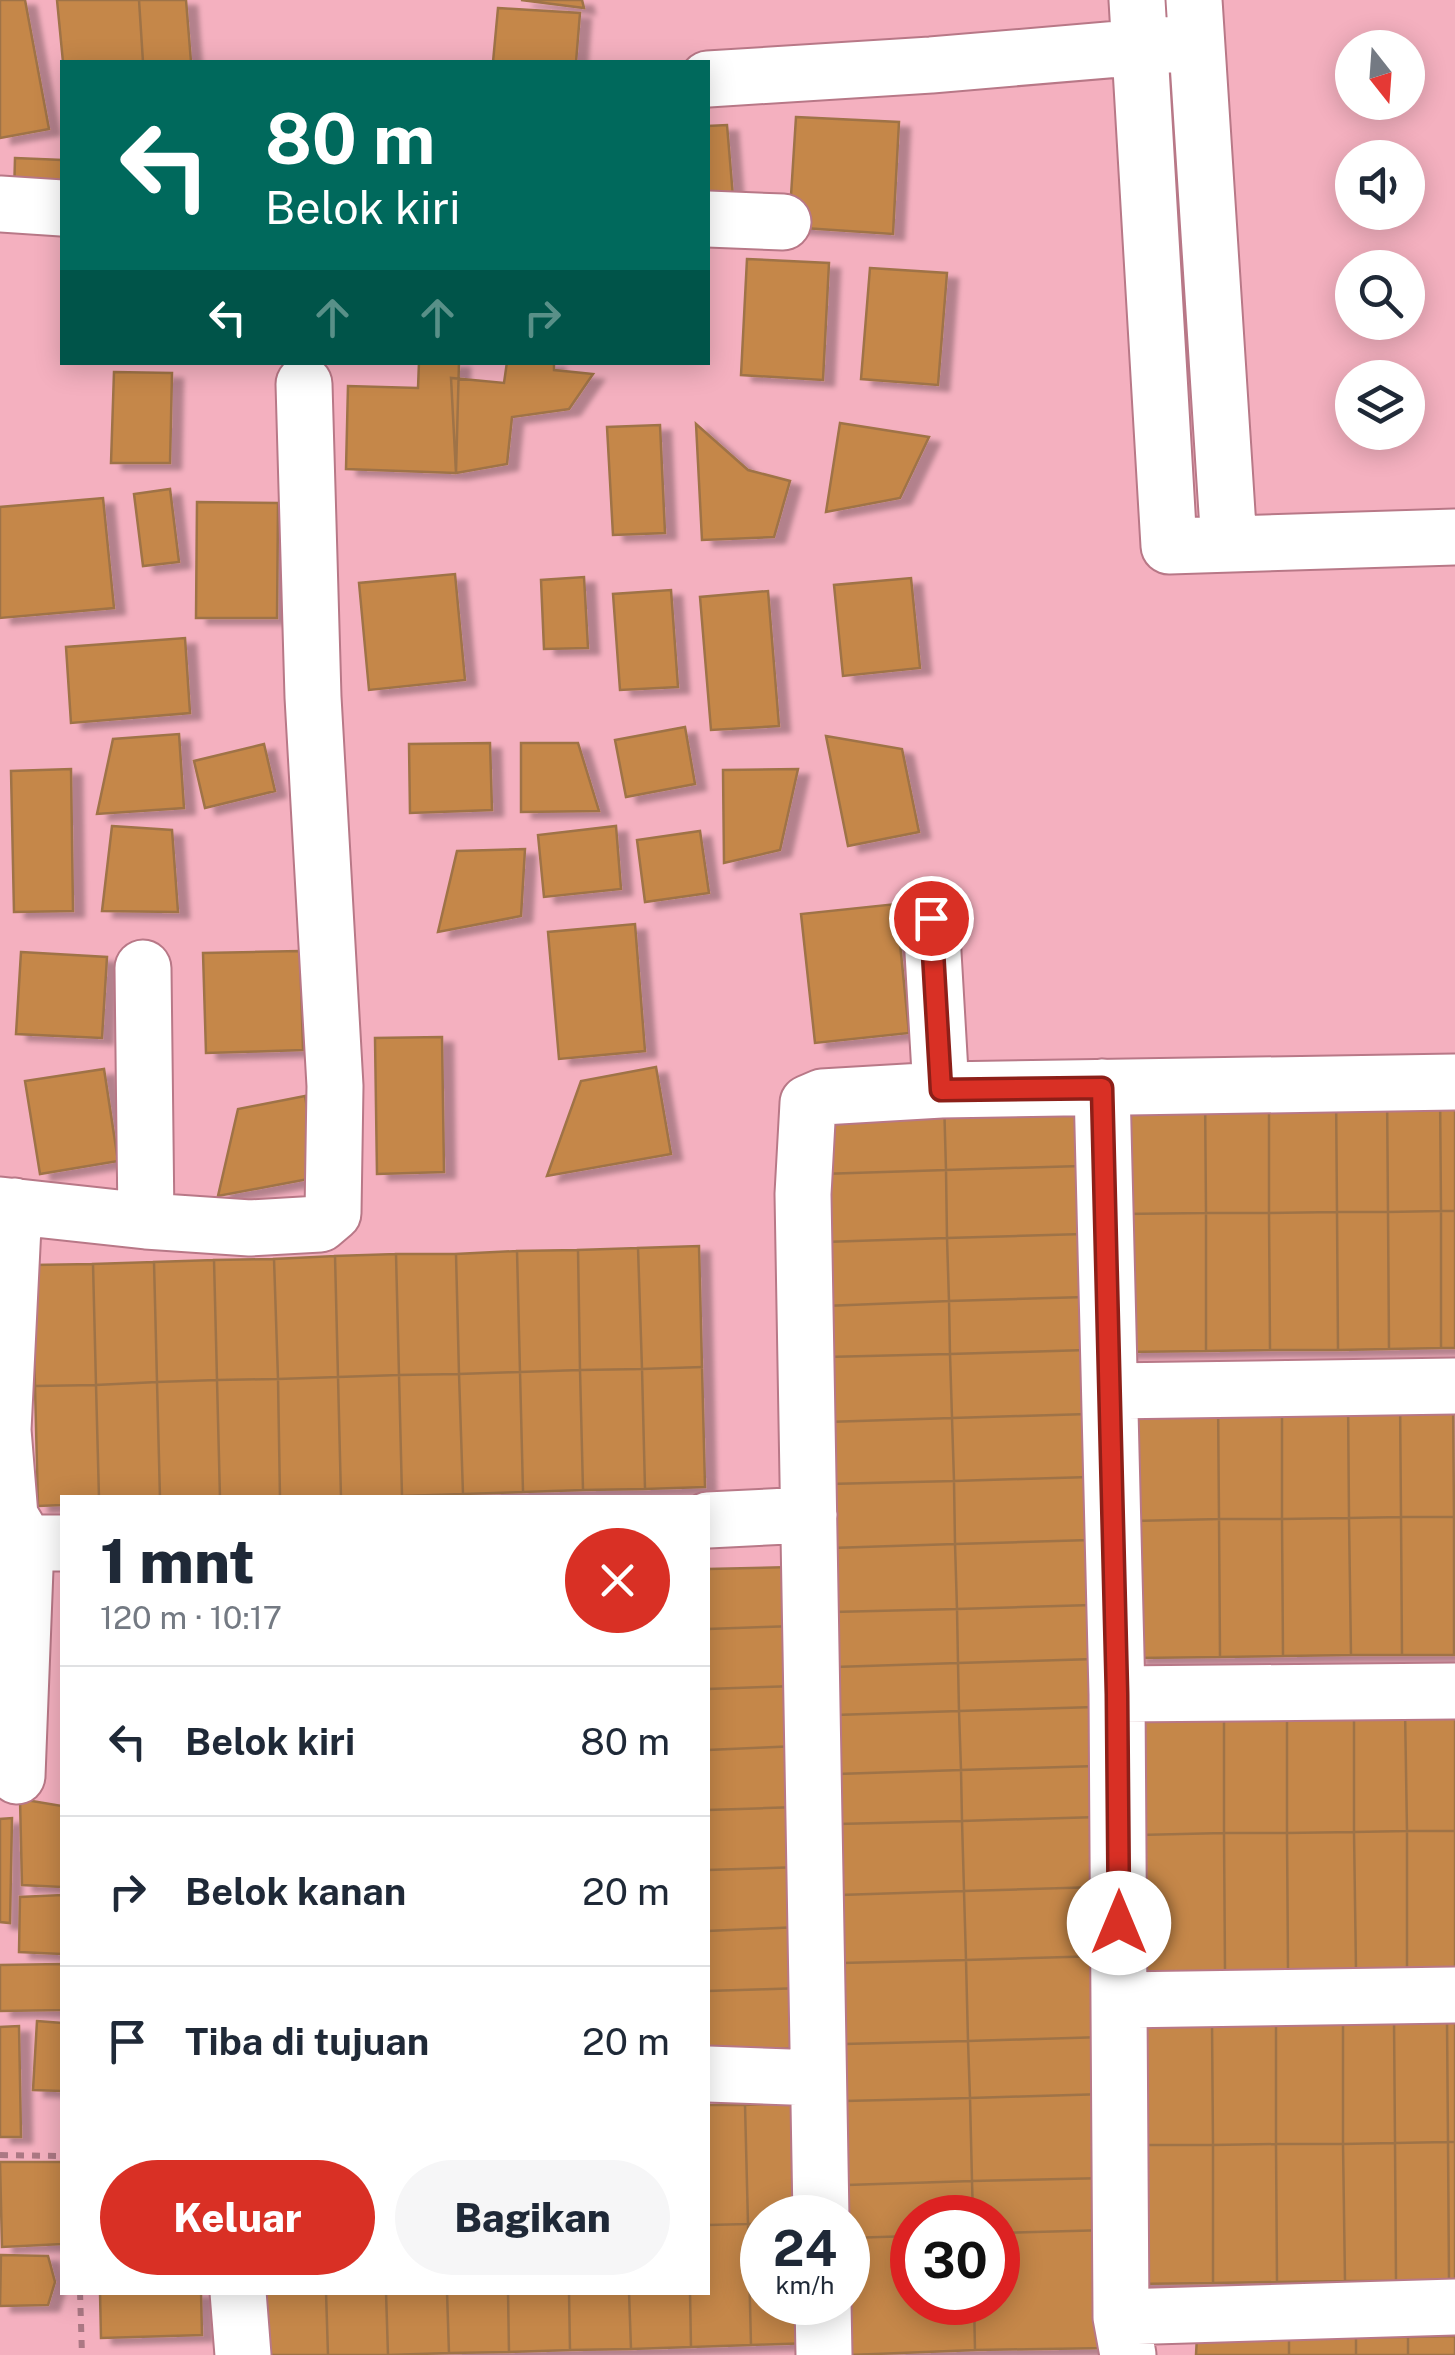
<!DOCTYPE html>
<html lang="id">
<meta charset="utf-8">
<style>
:root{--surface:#fff;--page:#f6f6f7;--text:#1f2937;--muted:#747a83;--line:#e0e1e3;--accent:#d93025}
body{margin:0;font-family:"Public Sans",sans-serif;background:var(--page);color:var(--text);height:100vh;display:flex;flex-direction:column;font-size:38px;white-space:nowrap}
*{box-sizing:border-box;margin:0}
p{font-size:32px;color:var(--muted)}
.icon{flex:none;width:55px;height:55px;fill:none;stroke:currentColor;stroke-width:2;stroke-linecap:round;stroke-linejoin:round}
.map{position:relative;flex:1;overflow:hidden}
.drawer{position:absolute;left:60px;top:1495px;width:650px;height:800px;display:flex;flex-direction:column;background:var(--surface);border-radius:0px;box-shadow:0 5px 25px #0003}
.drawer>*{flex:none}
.hud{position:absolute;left:60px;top:60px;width:650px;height:305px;border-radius:0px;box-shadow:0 5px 25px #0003;background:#00695c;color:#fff;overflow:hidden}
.needle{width:65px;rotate:163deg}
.fabs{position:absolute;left:1335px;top:30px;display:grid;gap:20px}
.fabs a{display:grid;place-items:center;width:90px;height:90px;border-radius:50%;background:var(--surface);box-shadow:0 5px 25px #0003;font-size:50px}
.speed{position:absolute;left:740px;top:2195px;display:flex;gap:20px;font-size:50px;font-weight:700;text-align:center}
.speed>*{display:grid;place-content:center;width:130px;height:130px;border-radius:50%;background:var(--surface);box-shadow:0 5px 25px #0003;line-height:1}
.speed small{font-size:25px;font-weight:400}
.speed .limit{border:15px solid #d22;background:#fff;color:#111}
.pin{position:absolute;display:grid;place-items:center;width:85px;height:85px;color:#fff;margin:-42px;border:5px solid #fff;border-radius:50%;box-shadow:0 2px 10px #0007}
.me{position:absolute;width:110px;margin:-55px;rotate:0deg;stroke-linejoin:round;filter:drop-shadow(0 0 8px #0008)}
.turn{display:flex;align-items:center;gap:35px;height:210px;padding:0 40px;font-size:45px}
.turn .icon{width:130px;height:130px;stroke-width:2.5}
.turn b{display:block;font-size:70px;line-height:85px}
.lanes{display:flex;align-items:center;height:95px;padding:0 40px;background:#0003;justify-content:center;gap:50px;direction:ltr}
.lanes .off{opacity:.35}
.round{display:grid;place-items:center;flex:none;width:105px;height:105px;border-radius:52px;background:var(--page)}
.headline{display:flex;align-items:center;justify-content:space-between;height:170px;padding:0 40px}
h1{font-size:60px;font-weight:800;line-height:75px}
.cta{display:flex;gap:20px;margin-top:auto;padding:20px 40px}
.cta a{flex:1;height:115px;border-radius:60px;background:var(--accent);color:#fff;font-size:40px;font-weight:800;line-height:115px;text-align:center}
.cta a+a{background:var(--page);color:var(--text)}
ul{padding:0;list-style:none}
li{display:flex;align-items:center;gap:30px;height:150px;padding:0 40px;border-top:2px solid var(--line)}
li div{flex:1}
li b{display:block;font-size:38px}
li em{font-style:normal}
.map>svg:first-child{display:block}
.building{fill:#c58749;stroke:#9f7347;stroke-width:2.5;filter:url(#shadow)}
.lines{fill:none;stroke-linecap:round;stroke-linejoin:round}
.street-casing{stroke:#b87887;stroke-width:59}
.path{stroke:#ab7884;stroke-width:6;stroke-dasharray:8 8;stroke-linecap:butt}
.street{stroke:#fff;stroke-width:55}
.route-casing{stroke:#8d1f18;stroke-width:25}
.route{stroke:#d93025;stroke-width:18}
</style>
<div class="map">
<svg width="1455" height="2355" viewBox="0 0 1455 2355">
<defs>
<filter id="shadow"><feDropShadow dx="11" dy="6" stdDeviation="2.5" flood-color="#0004"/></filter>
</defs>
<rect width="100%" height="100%" fill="#f4b0bf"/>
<path class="building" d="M0,0H25L49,129L0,138Z
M57,0H139L143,62H63Z
M139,0H186L191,62H143Z
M521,0H582L584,8Z
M498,8L580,13L576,62H493Z
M796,117L899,122L893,234L789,227Z
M727,125L733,197L708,199V126Z
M15,158L62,160V197L14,196Z
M747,259L829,263L823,380L741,375Z
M870,268L947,273L938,385L861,379Z
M419,362H459L456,473L346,469L348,386L418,388Z
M507,362H554V370L593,374L569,409L512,417L507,464L456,473L451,378L504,383Z
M114,372L172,373L170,463H111Z
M840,423L929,437L900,498L826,512Z
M696,424L748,470L790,481L774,537L702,540Z
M660,425L665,533L613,535L607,427Z
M170,489L179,562L143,566L134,494Z
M103,498L114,608L0,618V507Z
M197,502L278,503L277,618H196Z
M455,574L465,680L369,690L359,583Z
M584,577L588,648L544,649L541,580Z
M911,578L920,668L843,676L834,585Z
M671,590L678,687L620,690L613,594Z
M768,591L779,726L711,730L700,597Z
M185,638L190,713L71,723L66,647Z
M685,727L695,784L626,797L615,740Z
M179,734L184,808L97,814L113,739Z
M826,736L902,749L919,832L848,846Z
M490,743L492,810L410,813L409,744Z
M521,743H578L599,811L521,812Z
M264,744L275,791L205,808L194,761Z
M71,769L73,911L14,912L11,771Z
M798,769L780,850L724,863L723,770Z
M112,826L172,830L178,912L102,911Z
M616,826L621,889L544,897L538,835Z
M700,831L709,893L645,902L637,840Z
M525,849L521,916L438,932L457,851Z
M896,904L909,1033L815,1043L801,914Z
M635,924L645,1051L559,1059L548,932Z
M300,951L303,1050L206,1053L203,953Z
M21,952L107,957L102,1038L16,1034Z
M442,1037L444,1172L377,1174L375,1038Z
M656,1067L671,1154L547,1176L581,1081Z
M104,1069L118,1161L40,1174L25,1081Z
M1336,1088L1337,1212L1269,1213V1089Z
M1336,1088H1387L1388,1212H1337Z
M1387,1088H1440L1441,1211L1388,1212Z
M1440,1088H1455V1211H1441Z
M1269,1089V1213H1206L1205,1090Z
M1205,1090L1206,1213L1121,1214V1091Z
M305,1096L319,1177L218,1196L238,1109Z
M1079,1096L1081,1166L946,1170L944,1100Z
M944,1100L946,1170L822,1174L820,1103Z
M1081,1166L1083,1234L947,1238L946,1170Z
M946,1170L947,1238L824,1242L822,1174Z
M1441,1211V1348L1389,1349L1388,1212Z
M1441,1211H1455V1348H1441Z
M1337,1212H1388L1389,1349L1338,1350Z
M1337,1212L1338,1350H1270L1269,1213Z
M1206,1213V1351L1123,1352L1121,1214Z
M1206,1213H1269L1270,1350L1206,1351Z
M1083,1234L1085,1297L949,1301L947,1238Z
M947,1238L949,1301L825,1306L824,1242Z
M699,1246L702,1367L642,1369L638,1248Z
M638,1248L642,1369L580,1370L578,1250Z
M578,1250L580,1370L520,1372L517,1251Z
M517,1251L520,1372L459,1374L456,1254Z
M396,1254L399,1375L338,1377L335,1256Z
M396,1254H456L459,1374L399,1375Z
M335,1256L338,1377L278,1379L274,1259Z
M274,1259L278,1379L217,1380L214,1260Z
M214,1260L217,1380L157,1382L154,1262Z
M154,1262L157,1382L96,1385L93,1264Z
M93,1264L96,1385L35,1386L32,1265Z
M1085,1297L1086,1350L950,1354L949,1301Z
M949,1301L950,1354L826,1357L825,1306Z
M1086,1350L1088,1414L952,1418L950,1354Z
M950,1354L952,1418L827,1422L826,1357Z
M702,1367L705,1487L645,1489L642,1369Z
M642,1369L645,1489L583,1490L580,1370Z
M580,1370L583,1490L523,1492L520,1372Z
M520,1372L523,1492L463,1494L459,1374Z
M459,1374L463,1494L402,1496L399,1375Z
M399,1375L402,1496L341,1498L338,1377Z
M338,1377L341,1498H280L278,1379Z
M278,1379L280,1498H220L217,1380Z
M217,1380L220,1498H160L157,1382Z
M157,1382L160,1498H99L96,1385Z
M96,1385L99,1498H62V1505L38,1506L35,1386Z
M1400,1394H1453L1454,1517H1401Z
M1400,1394L1401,1517L1349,1518L1348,1396Z
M1282,1395L1348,1396L1349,1518L1282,1519Z
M1282,1395V1519H1219L1218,1396Z
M1218,1396L1219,1519L1134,1521V1397Z
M1088,1414L1089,1477L954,1481L952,1418Z
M952,1418L954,1481L829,1484L827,1422Z
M1089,1477L1090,1540L955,1544L954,1481Z
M954,1481L955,1544L831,1548L829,1484Z
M1401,1517L1402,1655H1351L1349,1518Z
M1401,1517H1454V1655H1402Z
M1349,1518L1351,1655L1283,1656L1282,1519Z
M1219,1519L1220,1657L1135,1658L1134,1521Z
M1219,1519H1282L1283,1656L1220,1657Z
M1090,1540L1092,1605L957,1609L955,1544Z
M955,1544L957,1609L833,1612L831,1548Z
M792,1567L794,1626L708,1629V1569Z
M1092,1605L1094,1659L958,1663L957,1609Z
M957,1609L958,1663L835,1667L833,1612Z
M794,1626L795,1686L708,1689V1629Z
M1094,1659V1707L959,1711L958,1663Z
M958,1663L959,1711L835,1715V1667Z
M795,1686L797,1746L708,1750V1689Z
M1094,1707L1096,1766L961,1770L959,1711Z
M1455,1708V1831H1407L1405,1709Z
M1354,1709V1832L1287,1833V1710Z
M1354,1709H1405L1407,1831L1354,1832Z
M1287,1710V1833H1224V1711Z
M959,1711L961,1770L837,1774L835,1715Z
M1139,1711H1224V1833L1139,1835Z
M797,1746L798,1807L708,1810V1750Z
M1096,1766L1098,1817L962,1821L961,1770Z
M961,1770L962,1821L838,1824L837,1774Z
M20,1799L62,1806V1887L22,1885Z
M798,1807L800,1867L708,1870V1810Z
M1098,1817L1099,1887L964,1891L962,1821Z
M12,1818L10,1923L0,1922V1819Z
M962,1821L964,1891L840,1895L838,1824Z
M1407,1831V1970H1356L1354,1832Z
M1407,1831H1455V1969L1407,1970Z
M1354,1832L1356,1970H1288L1287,1833Z
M1224,1833L1225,1971L1140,1972L1139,1835Z
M1224,1833H1287L1288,1970L1225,1971Z
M800,1867L801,1927L708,1931V1870Z
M1099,1887L1102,1956L966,1960L964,1891Z
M964,1891L966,1960L842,1963L840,1895Z
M62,1895V1954L19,1952L20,1897Z
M801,1927L803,1988L708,1991V1931Z
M1102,1956L1103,2037L968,2041L966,1960Z
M966,1960L968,2041L844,2044L842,1963Z
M62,1964V2010L0,2011V1965Z
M803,1988L805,2048L708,2051V1991Z
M1343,2020V2144H1276V2021Z
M1343,2020H1394L1395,2143L1343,2144Z
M1394,2020H1447L1448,2142L1395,2143Z
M1447,2020H1455V2142H1448Z
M37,2021L62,2023V2091L33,2090Z
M1276,2021V2144L1213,2145L1212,2022Z
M1212,2022L1213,2145H1128V2023Z
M19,2026L21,2137H0V2027Z
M1103,2037L1105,2094L970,2098L968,2041Z
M968,2041L970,2098L845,2101L844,2044Z
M1105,2094L1106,2178L972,2181L970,2098Z
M970,2098L972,2181L847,2185L845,2101Z
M807,2102L809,2218H762V2224H748L745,2105Z
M708,2105H745L748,2224L708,2225Z
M1448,2142L1449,2281H1396L1395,2143Z
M1448,2142H1455V2281H1449Z
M1395,2143L1396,2281H1345L1343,2144Z
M1276,2144L1277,2282L1213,2283V2145Z
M1276,2144H1343L1345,2281L1277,2282Z
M1128,2145H1213V2283L1129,2284Z
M0,2162H62V2244L2,2247Z
M1106,2178L1108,2230L998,2233V2218H973L972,2181Z
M972,2181L973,2218H912V2236L849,2238L847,2185Z
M748,2224L751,2345L691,2347L690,2292H708V2225Z
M748,2224H762V2302H812L813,2343L751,2345Z
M1108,2230L1107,2348L975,2350L974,2302H998V2233Z
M912,2236V2302H974L975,2350L850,2355L849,2238Z
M1,2255L48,2256L55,2282L48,2305L0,2306Z
M100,2292H201L202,2335L101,2338Z
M266,2292H326L328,2355H267Z
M326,2292H386L388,2355H328Z
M386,2292H447L449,2353L388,2355Z
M447,2292H508L509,2352L449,2353Z
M508,2292H569L570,2350L509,2352Z
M569,2292H629L631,2349L570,2350Z
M629,2292H690L691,2347L631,2349Z
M1197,2336L1289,2337V2355H1196Z
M1455,2336V2355H1408V2337Z
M1289,2337H1356V2355H1289Z
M1356,2337H1408V2355H1356Z"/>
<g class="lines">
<g class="street-casing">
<path id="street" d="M1137,0L1169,546L1455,537
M1194,0L1229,544
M708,79L931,65L1178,44
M0,204L62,208
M708,219L783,222
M931,918L941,1090
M143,968L146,1221
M1102,1087L1117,1694L1121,2317L1128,2355
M0,1205L146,1221L250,1228L320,1224L333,1213L335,1086L313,697L304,384
M14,1206L3,1430L10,1516L26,1543H62
M1110,1391L1455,1386
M708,1520L809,1515
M1117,1694L1455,1691
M17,1776L26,1543
M1120,2000L1455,1995
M708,2074L818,2078
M821,2218L803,1194L808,1103L822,1097L941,1090L1455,1082
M238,2292L243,2355
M823,2302L824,2355
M1121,2317L1455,2307"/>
</g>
<path class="path" d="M0,2155L62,2156
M80,2292L82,2355"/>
<use href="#street" class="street"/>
</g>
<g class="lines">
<g class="route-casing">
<path id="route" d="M931,918L941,1090L1102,1088L1117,1694L1119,1923"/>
</g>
<use href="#route" class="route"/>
</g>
</svg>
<div class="fabs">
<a><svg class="needle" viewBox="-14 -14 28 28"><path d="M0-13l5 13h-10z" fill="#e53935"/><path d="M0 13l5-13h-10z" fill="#747a83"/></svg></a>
<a><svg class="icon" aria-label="sound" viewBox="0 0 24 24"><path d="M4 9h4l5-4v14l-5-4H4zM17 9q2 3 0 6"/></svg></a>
<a><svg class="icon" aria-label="search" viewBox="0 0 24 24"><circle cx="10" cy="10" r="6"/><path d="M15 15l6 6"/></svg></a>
<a><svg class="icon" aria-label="layers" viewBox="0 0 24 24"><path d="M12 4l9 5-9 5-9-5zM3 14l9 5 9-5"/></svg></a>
</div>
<div class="speed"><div>24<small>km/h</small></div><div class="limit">30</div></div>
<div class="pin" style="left:931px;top:918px;background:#d93025"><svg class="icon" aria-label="arrive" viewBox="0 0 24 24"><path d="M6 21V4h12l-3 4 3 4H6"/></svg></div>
<svg class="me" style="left:1119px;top:1923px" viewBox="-20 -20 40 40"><circle r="19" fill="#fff"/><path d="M0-13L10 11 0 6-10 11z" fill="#d93025"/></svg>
<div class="hud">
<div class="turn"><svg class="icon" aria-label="left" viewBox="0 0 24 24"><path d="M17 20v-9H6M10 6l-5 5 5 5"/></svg><div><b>80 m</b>Belok kiri</div></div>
<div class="lanes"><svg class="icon" aria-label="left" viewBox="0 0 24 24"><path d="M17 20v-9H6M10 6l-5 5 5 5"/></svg><svg class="icon off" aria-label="ahead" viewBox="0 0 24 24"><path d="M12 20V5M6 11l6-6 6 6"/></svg><svg class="icon off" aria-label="ahead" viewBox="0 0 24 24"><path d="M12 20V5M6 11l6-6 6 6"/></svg><svg class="icon off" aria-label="right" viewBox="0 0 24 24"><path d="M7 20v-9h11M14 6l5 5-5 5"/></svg></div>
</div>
<section class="drawer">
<div class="headline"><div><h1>1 mnt</h1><p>120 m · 10:17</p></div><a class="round" style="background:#d93025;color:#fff"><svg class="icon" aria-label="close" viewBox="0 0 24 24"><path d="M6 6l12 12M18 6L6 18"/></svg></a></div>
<ul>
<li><svg class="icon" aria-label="left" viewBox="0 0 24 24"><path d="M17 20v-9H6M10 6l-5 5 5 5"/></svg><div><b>Belok kiri</b></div><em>80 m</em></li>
<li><svg class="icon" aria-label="right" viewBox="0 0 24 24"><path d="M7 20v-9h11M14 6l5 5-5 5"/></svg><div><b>Belok kanan</b></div><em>20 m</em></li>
<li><svg class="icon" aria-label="arrive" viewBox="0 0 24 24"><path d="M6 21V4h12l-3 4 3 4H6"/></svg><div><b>Tiba di tujuan</b></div><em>20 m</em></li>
</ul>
<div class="cta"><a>Keluar</a><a>Bagikan</a></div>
</section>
</div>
